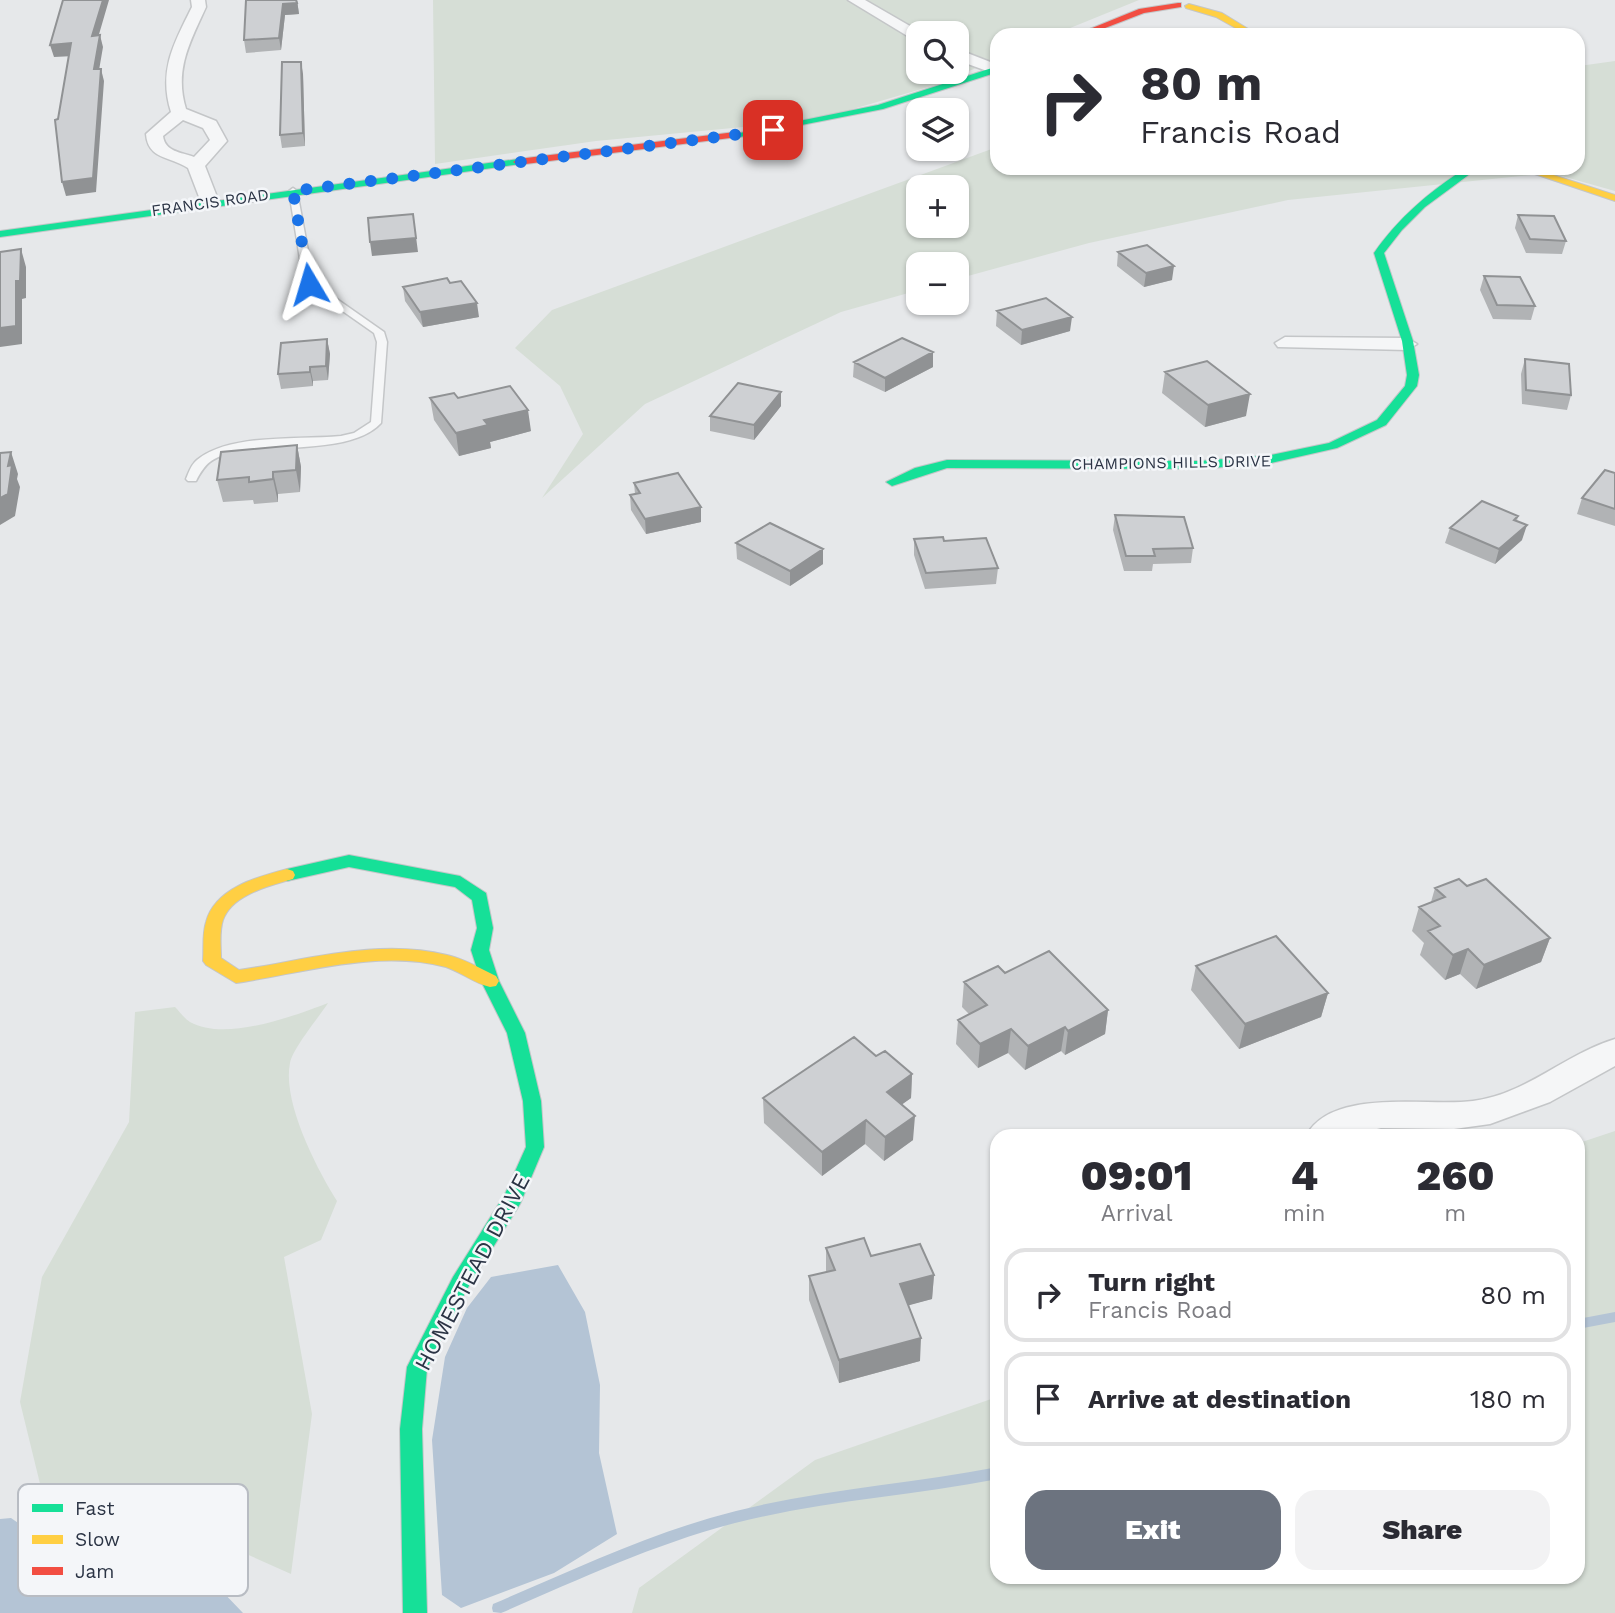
<!DOCTYPE html>
<meta charset="utf-8">
<style>
:root{--surface:#fff;--page:#f2f2f3;--text:#2b2b33;--muted:#7c7c81;--line:#e1e1e2;--accent:#6c737f}
body{margin:0;font-family:"Work Sans",sans-serif;background:var(--page);color:var(--text);height:100vh;display:flex;flex-direction:column;font-size:26px;white-space:nowrap}
*{box-sizing:border-box;margin:0}
p{font-size:23px;color:var(--muted)}
.icon{flex:none;width:38px;height:38px;fill:none;stroke:currentColor;stroke-width:2;stroke-linecap:round;stroke-linejoin:round}
.map{position:relative;flex:1;overflow:hidden}
.drawer{position:absolute;left:990px;top:1129px;width:595px;height:455px;display:flex;flex-direction:column;background:var(--surface);border-radius:21px;box-shadow:0 2px 5px #0004}
.drawer>*{flex:none}
.banner{position:absolute;left:990px;top:28px;width:595px;height:147px;border-radius:21px;box-shadow:0 2px 5px #0004;background:#fff;color:var(--text);overflow:hidden}
.tools{position:absolute;left:906px;top:21px;display:grid;gap:14px}
.tools a{display:grid;place-items:center;width:63px;height:63px;border-radius:14px;background:var(--surface);box-shadow:0 2px 5px #0004;font-size:35px}
.pin{position:absolute;display:grid;place-items:center;width:60px;height:60px;color:#fff;margin:-30px;border-radius:14px;box-shadow:0 4px 10px #0006}
.me{position:absolute;width:77px;margin:-38px;rotate:353deg;stroke-linejoin:round;filter:drop-shadow(0 0 5px #0008)}
.turn{display:flex;align-items:center;gap:24px;height:147px;padding:0 35px;font-size:32px}
.turn .icon{width:91px;height:91px;stroke-width:2.5}
.turn b{display:block;font-size:49px;line-height:60px}
.eta{display:flex;justify-content:space-evenly;align-items:center;height:119px;text-align:center}
.eta b{font-size:42px;font-weight:800;line-height:49px}
.button{display:flex;gap:14px;margin-top:auto;padding:14px 35px}
.button a{flex:1;height:80px;border-radius:21px;background:var(--accent);color:#fff;font-size:28px;font-weight:800;line-height:80px;text-align:center}
.button a+a{background:var(--page);color:var(--text)}
ul{padding:0;list-style:none}
li{display:flex;align-items:center;gap:21px;height:94px;margin:0 14px 10px;padding:0 21px;border:4px solid var(--line);border-radius:21px}
li div{flex:1}
li b{display:block;font-size:26px}
li em{font-style:normal}
.map>svg:first-child{display:block}
.green{fill:#d6ded6;fill-rule:evenodd}
.water{fill:#b4c4d5}
.lines{fill:none;stroke-linecap:round;stroke-linejoin:round}
.stream{fill:#b4c4d5;fill-rule:evenodd}
.lane-casing{stroke:#c4c6c8;stroke-width:3}
.street-casing{stroke:#c4c6c8;stroke-width:3}
.fast-casing{stroke:#c4c6c8;stroke-width:2}
.slow-casing{stroke:#c4c6c8;stroke-width:2}
.jam-casing{stroke:#c4c6c8;stroke-width:2}
.lane{fill:#f5f6f7;fill-rule:evenodd}
.street{fill:#f5f6f7;fill-rule:evenodd}
.fast{fill:#16e098;fill-rule:evenodd}
.slow{fill:#ffcf43;fill-rule:evenodd}
.jam{fill:#f24e42;fill-rule:evenodd}
.wall{fill:#b1b3b5}
.shaded-wall{fill:#909294}
.building{fill:#ced0d3;stroke:#909294;stroke-width:2}
.route{stroke:#1a73e8;stroke-width:12;stroke-dasharray:0 21.6}
.labels{text-anchor:middle;stroke-width:5;stroke-linejoin:round;paint-order:stroke}
.far-street-label{font-size:16px;fill:#2b3445;stroke:#f4f6f9}
.near-street-label{font-size:23px;fill:#2b3445;stroke:#f4f6f9}
.key{fill:#f4f6f9;stroke:#b8bcc3;stroke-width:2}
.key-label{font-size:19px;fill:#2b3445}
</style>
<div class="map">
<svg width="1615" height="1613" viewBox="0 0 1615 1613">
<rect width="100%" height="100%" fill="#e6e8ea"/>
<path class="green" d="M433,0H1139L1053,35H998L997,59L939,84L815,120L596,141L435,164ZM919,33H957V72H919Z
M1615,61V191L1551,173L1288,200L1089,243L957,279V264H919V290L841,312L645,404L542,498L583,434L560,386L515,348L552,310L997,147L998,168H1578L1579,66ZM919,187H957V226H919Z
M328,1003C319,1017 293,1048 290,1063C282,1102 317,1169 337,1201L321,1240L284,1257L312,1414L291,1574L215,1540L139,1539L44,1500L20,1402L42,1277L129,1122L135,1012L175,1007C179,1011 185,1019 190,1022C225,1042 294,1016 328,1003Z
M1615,1131V1613H632L639,1588L815,1460L997,1397L998,1577H1578L1579,1143Z"/>
<path class="water" d="M558,1265L585,1312L600,1385L599,1453L617,1534L554,1573L461,1608L442,1595L432,1440L445,1357L467,1308L491,1277Z
M11,1518L34,1534L33,1541L23,1551L22,1587L62,1585L164,1565L193,1581L220,1589L243,1613H0V1519Z"/>
<g class="lines">
<path class="stream" d="M1615,1312V1322L1578,1329V1319Z
M998,1467V1479C910,1496 821,1501 735,1523C654,1544 578,1580 501,1613L493,1612L492,1608L493,1604C573,1570 652,1532 736,1511C822,1489 911,1484 998,1467Z"/>
<g class="lane-casing">
<path id="lane" d="M293,188L297,191L314,283L384,332L387,342L381,423C353,454 273,445 232,452C211,459 206,462 196,481H188L186,479C189,472 191,465 197,460C229,433 300,440 341,436L354,433L371,422L377,342L374,333L304,284L289,191Z"/>
</g>
<g class="street-casing">
<path id="street" d="M191,0H205L206,7C190,42 174,70 186,109L216,121L227,141L205,166L219,202L210,207L201,202L188,168C170,156 148,160 146,134L171,112C158,71 174,43 192,7ZM183,120L203,128L210,140L194,157C181,152 165,152 163,136Z
M848,0H865L922,33H919V43Z
M957,49L998,65V75L957,60Z
M1285,337L1407,338L1417,344L1407,350L1278,347L1275,343Z
M1615,1039V1066L1550,1102L1490,1124L1454,1129L1381,1128L1348,1136H1306C1332,1087 1428,1107 1473,1101C1527,1094 1565,1054 1615,1039Z"/>
</g>
<g class="fast-casing">
<path id="fast" d="M998,66V72L883,109L735,138L730,135L878,105Z
M518,159L521,160V164L0,237V231Z
M1466,168H1478L1425,207L1402,230L1384,253L1413,341L1419,375L1417,386L1386,425L1337,448L1271,463L1200,469L947,468L892,486L886,482L915,468L947,460L1200,461L1271,455L1329,443L1377,420L1405,386L1407,375L1402,341L1374,253C1399,217 1430,191 1466,168Z
M349,855L460,876L486,893L493,928L489,950L499,981L525,1033L541,1101L544,1147L520,1204L467,1289L427,1368L422,1429L427,1613H403L400,1429L407,1367L453,1277L505,1194L526,1147L523,1101L507,1033L481,981L471,950L477,928L472,900L455,887L349,867L287,881L279,875L287,869Z"/>
</g>
<g class="slow-casing">
<path id="slow" d="M1189,4L1222,13L1258,35H1248L1216,17L1186,8L1185,6Z
M1517,168H1532L1615,195V201Z
M287,869L293,871L295,875L293,879C270,886 232,894 223,920C219,932 221,946 221,958L239,970C307,960 378,938 447,955C464,959 480,968 496,976L499,981L496,986L490,987C474,983 461,972 446,967C378,949 303,973 236,983L206,965L203,961C204,948 202,934 206,922C215,888 257,877 287,869Z"/>
</g>
<g class="jam-casing">
<path id="jam" d="M1178,3H1181V7L1144,13L1087,35H1075L1139,9Z
M735,132L738,133V137L518,165L513,162L518,159Z"/>
</g>
<use href="#lane" class="lane"/>
<use href="#street" class="street"/>
<use href="#fast" class="fast"/>
<use href="#slow" class="slow"/>
<use href="#jam" class="jam"/>
</g>
<path class="wall" d="M246,0H297L299,14L285,15L281,50L246,53L244,40Z
M303,74L305,146L282,148L280,135Z
M1518,215L1566,241L1562,254L1526,253L1515,228Z
M1118,252L1172,280L1144,287L1117,266Z
M1484,276L1535,306L1531,320L1493,319L1480,290Z
M403,287L479,317L423,327L405,301Z
M997,311L1070,331L1021,345L996,326Z
M327,339L330,354L328,380L313,381V386L281,389L278,374Z
M1525,359L1571,395L1567,410L1522,404L1521,374Z
M854,362L933,367L885,392L853,377Z
M1165,372L1246,416L1205,427L1162,393Z
M781,392V406L754,440L710,431V416Z
M430,398H458L531,431L490,442L491,448L459,456L434,420Z
M297,445L301,467L300,492L278,494V502L254,504L253,500L223,502L217,480Z
M1615,473V526L1577,514L1582,498Z
M634,483L701,507V522L646,534L631,510L630,495L635,494Z
M1115,515L1193,548L1191,563L1153,564L1152,571H1124L1113,530Z
M1518,516L1517,521L1522,540L1495,564L1445,543L1450,528Z
M914,539L998,568L996,584L925,589L914,555Z
M736,543L823,549V564L790,586L737,559Z
M1467,886L1550,938L1541,962L1476,989L1460,974L1445,980L1420,955L1424,943L1412,931L1419,907L1431,902L1435,888Z
M1196,966L1328,993L1321,1017L1239,1049L1191,990Z
M1005,973L1108,1010L1105,1034L1065,1055L1061,1051L1025,1070L1008,1053L978,1068L956,1044L958,1020L969,1014L962,1007L964,982Z
M876,1056L912,1074L911,1098L902,1104L913,1140L884,1161L865,1144L822,1176L764,1123L763,1098Z
M826,1248L871,1256L934,1275L932,1299L908,1305L920,1361L839,1383L809,1300V1276L826,1272Z"/>
<path class="shaded-wall" d="M103,0H109L95,48L92,36Z
M297,0L299,14L285,15L281,50L279,38L283,4Z
M100,35L103,47L97,82L94,69Z
M71,43L74,56L54,57L50,45Z
M301,62L303,74L305,146L303,133Z
M101,69L104,81L96,192L66,196L62,182Z
M413,214L418,252L372,256L370,242Z
M21,249L26,267V298L22,299V344L0,347V328L16,281Z
M1174,266L1172,280L1144,287L1146,273Z
M477,303L479,317L423,327L420,312Z
M1072,317L1070,331L1021,345L1022,330Z
M327,339L330,354L328,380L326,366Z
M933,352V367L885,392V378Z
M310,367L313,381V386L310,372Z
M781,392V406L754,440V425Z
M1250,394L1246,416L1205,427L1208,405Z
M528,410L531,431L490,442L491,448L459,456L456,433L484,420Z
M297,445L301,467L300,492L296,470Z
M11,452L18,474L17,479L20,487L15,516L0,525V498L8,466Z
M273,472L278,494V502L273,479Z
M701,507V522L646,534L645,519Z
M1527,525L1522,540L1495,564L1499,549Z
M823,549V564L790,586V571Z
M1550,938L1541,962L1476,989L1484,965Z
M1468,949L1460,974L1445,980L1453,955Z
M1328,993L1321,1017L1239,1049L1245,1024Z
M1108,1010L1105,1034L1065,1055L1068,1031Z
M1065,1027L1061,1051L1025,1070L1028,1046Z
M1011,1029L1008,1053L978,1068L980,1044Z
M912,1074L911,1098L886,1116L887,1092Z
M915,1116L913,1140L884,1161L885,1137Z
M866,1120L865,1144L822,1176V1152Z
M934,1275L932,1299L899,1308L900,1284Z
M921,1338L920,1361L839,1383V1360Z"/>
<path class="building" d="M63,0H103L92,36L100,35L94,69H101L93,178L62,182L55,120L58,119L71,43L50,45Z
M246,0H296L297,3L283,4L279,38L244,40Z
M282,62H301L303,133L280,135Z
M413,214L416,238L370,242L368,218Z
M1518,215L1554,216L1566,241L1530,239Z
M1147,245L1174,266L1146,273L1118,252Z
M21,249L20,281H16V326L0,328V252Z
M1484,276L1520,277L1535,306L1497,305Z
M447,278L450,283L461,281L477,303L420,312L403,287Z
M1046,298L1072,317L1022,330L997,311Z
M902,338L933,352L885,378L854,362Z
M327,339L326,366L310,367V372L278,374L281,343Z
M1525,359L1569,364L1571,395L1526,390Z
M1207,361L1250,394L1208,405L1165,372Z
M738,383L781,392L754,425L710,416Z
M510,386L528,410L484,420L488,425L456,433L430,398L454,393L458,398Z
M297,445L296,470L273,472V479L249,482V477L217,480L221,452Z
M11,452L8,466L12,465L8,494L0,498V453Z
M1605,470L1615,473V509L1582,498Z
M678,473L701,507L645,519L630,495L640,493L634,483Z
M1482,501L1518,516L1514,520L1527,525L1499,549L1450,528Z
M1115,515L1184,517L1193,548L1153,549L1155,556H1126Z
M770,523L823,549L790,571L736,543Z
M943,537L944,541L986,538L998,568L926,573L914,539Z
M1459,879L1467,886L1486,879L1550,938L1484,965L1468,949L1453,955L1428,931L1440,926L1419,907L1445,897L1435,888Z
M1276,936L1328,993L1245,1024L1196,966Z
M1049,951L1108,1010L1068,1031L1065,1027L1028,1046L1011,1029L980,1044L958,1020L987,1005L964,982L998,966L1005,973Z
M854,1037L876,1056L885,1051L912,1074L887,1092L915,1116L885,1137L866,1120L822,1152L763,1098Z
M864,1238L871,1256L920,1244L934,1275L900,1284L921,1338L839,1360L809,1276L835,1270L826,1248Z"/>
<g class="lines">
<path class="route" d="M309,284L293,191L773,130"/>
</g>
<g class="labels">
<g class="far-street-label">
<text transform="translate(210 202) rotate(-8)" y="6">FRANCIS ROAD</text>
<text transform="translate(1171 462) rotate(-1)" y="6">CHAMPIONS HILLS DRIVE</text>
</g>
<g class="near-street-label">
<text transform="translate(472 1272) rotate(-62)" y="8">HOMESTEAD DRIVE</text>
</g>
</g>
<rect x="18" y="1484" width="230" height="112" rx="10" class="key"/>
<rect x="32" y="1504" width="31" height="8" fill="#16e098"/>
<rect x="32" y="1535" width="31" height="9" fill="#ffcf43"/>
<rect x="32" y="1567" width="31" height="8" fill="#f24e42"/>
<g class="key-label">
<text x="75" y="1515">Fast</text>
<text x="75" y="1546">Slow</text>
<text x="75" y="1578">Jam</text>
</g>
</svg>
<div class="tools">
<a><svg class="icon" aria-label="search" viewBox="0 0 24 24"><circle cx="10" cy="10" r="6"/><path d="M15 15l6 6"/></svg></a>
<a><svg class="icon" aria-label="layers" viewBox="0 0 24 24"><path d="M12 4l9 5-9 5-9-5zM3 14l9 5 9-5"/></svg></a>
<a>+</a>
<a>−</a>
</div>
<div class="pin" style="left:773px;top:130px;background:#d93025"><svg class="icon" aria-label="arrive" viewBox="0 0 24 24"><path d="M6 21V4h12l-3 4 3 4H6"/></svg></div>
<svg class="me" style="left:309px;top:284px" viewBox="-20 -20 40 40"><path d="M0-17L14 15 0 8-14 15z" fill="#1a73e8" stroke="#fff" stroke-width="4"/></svg>
<div class="banner">
<div class="turn"><svg class="icon" aria-label="right" viewBox="0 0 24 24"><path d="M7 20v-9h11M14 6l5 5-5 5"/></svg><div><b>80 m</b>Francis Road</div></div>
</div>
<section class="drawer">
<div class="eta">
<div><b>09:01</b><p>Arrival</p></div>
<div><b>4</b><p>min</p></div>
<div><b>260</b><p>m</p></div>
</div>
<ul>
<li><svg class="icon" aria-label="right" viewBox="0 0 24 24"><path d="M7 20v-9h11M14 6l5 5-5 5"/></svg><div><b>Turn right</b><p>Francis Road</p></div><em>80 m</em></li>
<li><svg class="icon" aria-label="arrive" viewBox="0 0 24 24"><path d="M6 21V4h12l-3 4 3 4H6"/></svg><div><b>Arrive at destination</b></div><em>180 m</em></li>
</ul>
<div class="button"><a>Exit</a><a>Share</a></div>
</section>
</div>
